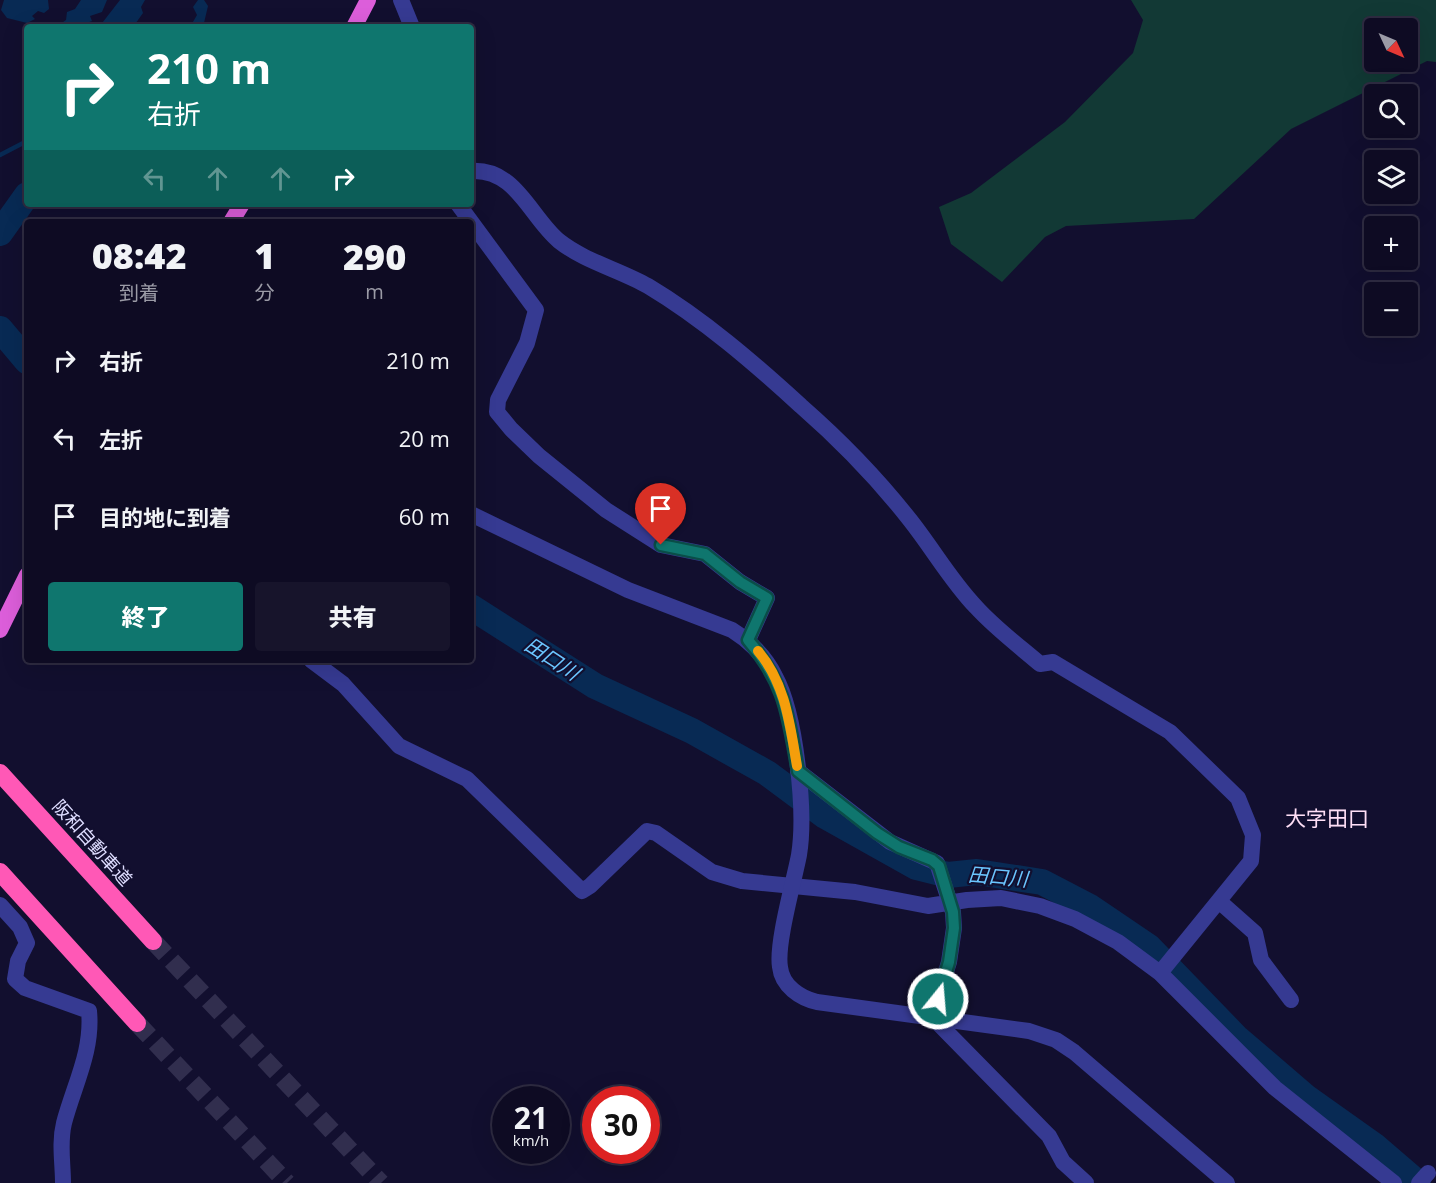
<!DOCTYPE html>
<html lang="ja">
<meta charset="utf-8">
<style>
:root{--surface:#0e0b23;--page:#17142b;--text:#f1f3f6;--muted:#9b9ba6;--line:#2e2b41;--accent:#0f766e}
body{margin:0;font-family:"Open Sans","Noto Sans JP",sans-serif;background:var(--page);color:var(--text);height:100vh;display:flex;flex-direction:column;font-size:22px;white-space:nowrap}
*{box-sizing:border-box;margin:0}
p{font-size:20px;color:var(--muted)}
.icon{flex:none;width:33px;height:33px;fill:none;stroke:currentColor;stroke-width:2;stroke-linecap:round;stroke-linejoin:round}
.map{position:relative;flex:1;overflow:hidden}
.details{position:absolute;left:24px;top:219px;width:450px;height:444px;display:flex;flex-direction:column;background:var(--surface);border-radius:6px;box-shadow:0 6px 24px #0002,0 0 0 2px var(--line)}
.details>*{flex:none}
.top-card{position:absolute;left:24px;top:24px;width:450px;height:183px;border-radius:6px;box-shadow:0 6px 24px #0002,0 0 0 2px var(--line);background:#0f766e;color:#fff;overflow:hidden}
.needle{width:39px;rotate:134deg}
.fabs{position:absolute;left:1364px;top:18px;display:grid;gap:12px}
.fabs a{display:grid;place-items:center;width:54px;height:54px;border-radius:6px;background:var(--surface);box-shadow:0 6px 24px #0002,0 0 0 2px var(--line);font-size:30px}
.speed{position:absolute;left:492px;top:1086px;display:flex;gap:12px;font-size:30px;font-weight:700;text-align:center}
.speed>*{display:grid;place-content:center;width:78px;height:78px;border-radius:50%;background:var(--surface);box-shadow:0 6px 24px #0002,0 0 0 2px var(--line);line-height:1}
.speed small{font-size:15px;font-weight:400}
.speed .limit{border:9px solid #d22;background:#fff;color:#111}
.pin{position:absolute;display:grid;place-items:center;width:51px;height:51px;color:#fff;margin:-62px -26px;border-radius:50% 50% 50% 0;rotate:-45deg;box-shadow:0 0 6px #0007}
.pin .icon{rotate:45deg}
.me{position:absolute;width:66px;margin:-33px;rotate:17deg;stroke-linejoin:round;filter:drop-shadow(0 0 4px #0008)}
.turn{display:flex;align-items:center;gap:21px;height:126px;padding:0 24px;font-size:27px}
.turn .icon{width:78px;height:78px;stroke-width:2.5}
.turn b{display:block;font-size:42px;line-height:51px}
.lanes{display:flex;align-items:center;height:57px;padding:0 24px;background:#0003;justify-content:center;gap:30px;direction:ltr}
.lanes .off{opacity:.35}
.eta{display:flex;justify-content:space-evenly;align-items:center;height:102px;text-align:center}
.eta b{font-size:36px;font-weight:800;line-height:42px}
.button{display:flex;gap:12px;margin-top:auto;padding:12px 24px}
.button a{flex:1;height:69px;border-radius:6px;background:var(--accent);color:#fff;font-size:24px;font-weight:800;line-height:69px;text-align:center}
.button a+a{background:var(--page);color:var(--text)}
ul{padding:0;list-style:none}
li{display:flex;align-items:center;gap:18px;height:78px;padding:0 24px}
li div{flex:1}
li b{display:block;font-size:22px}
li em{font-style:normal}
.map>svg:first-child{display:block}
.green{fill:#123935;fill-rule:evenodd}
.water{fill:#082a54}
.lines{fill:none;stroke-linecap:round;stroke-linejoin:round}
.stream{stroke:#082a54;stroke-width:4.5}
.river{stroke:#082a54;stroke-width:26}
.motorway-tunnel{stroke:#312e4e;stroke-width:18;stroke-dasharray:18 9;stroke-linecap:butt}
.minor{stroke:#363a92;stroke-width:16}
.tertiary{stroke:#363a92;stroke-width:16}
.trunk{stroke:#dc5eda;stroke-width:16}
.motorway{stroke:#ff58b6;stroke-width:18}
.route-casing{stroke:#0a4d48;stroke-width:15}
.route{stroke:#0f766e;stroke-width:10}
.slow{stroke:#f59e0b;stroke-width:10}
.labels{text-anchor:middle;stroke-width:4.5;stroke-linejoin:round;paint-order:stroke}
.street-label{font-size:18px;fill:#deddff;stroke:#120f2f}
.water-label{font-size:20px;font-style:italic;fill:#6bc6ff;stroke:#120f2f}
.quarter-label{font-size:21px;fill:#ffdff6;stroke:#120f2f}
</style>
<div class="map">
<svg width="1436" height="1183" viewBox="0 0 1436 1183">
<rect width="100%" height="100%" fill="#120f2f"/>
<path class="green" d="M1131,0H1436V62L1427,61L1291,129L1194,219L1066,226L1045,237L1002,282L951,244L939,207L971,193L1065,122L1133,53L1143,20ZM1374,28H1407V62H1374Z"/>
<path class="water" d="M4,0H48L49,9L44,13L38,11L32,16L35,19L27,23L7,18L1,10Z
M81,0H107L102,12L90,16L92,21L76,27H56L66,20L67,12L75,9Z
M120,0H145L141,7L143,13L133,27H99Z
M198,0H204L208,6L203,27H190L197,15L193,7Z"/>
<g class="lines">
<path class="stream" d="M0,155L27,141"/>
<path class="river" d="M0,233L27,195
M0,329L27,361
M471,607L595,686L692,731L767,773L825,816L916,867L948,875L977,872L1042,882L1090,907L1149,947L1236,1037L1306,1097L1375,1146L1418,1183"/>
<path class="motorway-tunnel" d="M153,941L381,1183
M137,1023L287,1183"/>
<path class="minor" d="M401,0L412,27
M471,171C516,168 530,217 559,241C584,261 620,270 648,286C703,319 754,363 801,406C841,441 877,478 910,520C933,549 951,581 976,607C995,628 1019,646 1040,664L1053,662L1170,732L1238,798L1253,835L1251,861L1160,973
M458,204L536,310L527,343L498,400L497,412L511,429L539,456L606,510L661,545L705,554L740,582L767,598L748,640
M311,660L343,684L399,746L467,779L582,891L590,886L647,831L656,833L712,872L742,881L855,892L928,906L967,900L1001,898L1040,906L1075,919L1118,942L1160,973L1275,1088L1394,1183
M798,771L890,842L937,863L953,912L954,928L949,962L932,1017L1049,1136L1063,1162L1086,1183
M1220,902L1255,933L1261,960L1291,1000
M0,905L20,927L27,943L18,961L15,979L25,988L89,1011C93,1051 74,1085 64,1123C59,1143 63,1163 63,1183
M1419,1183L1428,1173"/>
<path class="tertiary" d="M471,514L628,590L732,630C751,642 765,656 775,676C796,714 806,812 799,855C794,881 776,944 780,967C782,986 800,998 817,1002L1029,1031L1056,1040L1074,1052L1227,1183"/>
<path class="trunk" d="M354,27L368,0
M231,222L242,204
M0,630L27,575"/>
<path class="motorway" d="M0,773L153,941
M0,872L137,1023"/>
</g>
<g class="lines">
<g class="route-casing">
<path id="route" d="M661,545L705,554L740,582L767,598L748,640C786,684 788,716 798,771L877,833L899,847L932,860L939,866L953,912L954,928L949,962L938,999"/>
</g>
<use href="#route" class="route"/>
<path class="slow" d="M758,651C786,684 790,726 797,766"/>
</g>
<g class="labels">
<g class="street-label">
<text transform="translate(92 843) rotate(48)" y="6">阪和自動車道</text>
</g>
<g class="water-label">
<text transform="translate(552 659) rotate(33)" y="7">田口川</text>
<text transform="translate(998 877) rotate(5)" y="7">田口川</text>
</g>
<g class="quarter-label">
<text x="1327" y="826">大字田口</text>
</g>
</g>
</svg>
<div class="fabs">
<a><svg class="needle" viewBox="-14 -14 28 28"><path d="M0-13l5 13h-10z" fill="#e53935"/><path d="M0 13l5-13h-10z" fill="#9b9ba6"/></svg></a>
<a><svg class="icon" aria-label="search" viewBox="0 0 24 24"><circle cx="10" cy="10" r="6"/><path d="M15 15l6 6"/></svg></a>
<a><svg class="icon" aria-label="layers" viewBox="0 0 24 24"><path d="M12 4l9 5-9 5-9-5zM3 14l9 5 9-5"/></svg></a>
<a>+</a>
<a>−</a>
</div>
<div class="speed"><div>21<small>km/h</small></div><div class="limit">30</div></div>
<div class="pin" style="left:661px;top:545px;background:#d93025"><svg class="icon" aria-label="arrive" viewBox="0 0 24 24"><path d="M6 21V4h12l-3 4 3 4H6"/></svg></div>
<svg class="me" style="left:938px;top:999px" viewBox="-20 -20 40 40"><circle r="17" fill="#0f766e" stroke="#fff" stroke-width="3"/><path d="M0-11L8 9 0 5-8 9z" fill="#fff"/></svg>
<div class="top-card">
<div class="turn"><svg class="icon" aria-label="right" viewBox="0 0 24 24"><path d="M7 20v-9h11M14 6l5 5-5 5"/></svg><div><b>210 m</b>右折</div></div>
<div class="lanes"><svg class="icon off" aria-label="left" viewBox="0 0 24 24"><path d="M17 20v-9H6M10 6l-5 5 5 5"/></svg><svg class="icon off" aria-label="ahead" viewBox="0 0 24 24"><path d="M12 20V5M6 11l6-6 6 6"/></svg><svg class="icon off" aria-label="ahead" viewBox="0 0 24 24"><path d="M12 20V5M6 11l6-6 6 6"/></svg><svg class="icon" aria-label="right" viewBox="0 0 24 24"><path d="M7 20v-9h11M14 6l5 5-5 5"/></svg></div>
</div>
<section class="details">
<div class="eta">
<div><b>08:42</b><p>到着</p></div>
<div><b>1</b><p>分</p></div>
<div><b>290</b><p>m</p></div>
</div>
<ul>
<li><svg class="icon" aria-label="right" viewBox="0 0 24 24"><path d="M7 20v-9h11M14 6l5 5-5 5"/></svg><div><b>右折</b></div><em>210 m</em></li>
<li><svg class="icon" aria-label="left" viewBox="0 0 24 24"><path d="M17 20v-9H6M10 6l-5 5 5 5"/></svg><div><b>左折</b></div><em>20 m</em></li>
<li><svg class="icon" aria-label="arrive" viewBox="0 0 24 24"><path d="M6 21V4h12l-3 4 3 4H6"/></svg><div><b>目的地に到着</b></div><em>60 m</em></li>
</ul>
<div class="button"><a>終了</a><a>共有</a></div>
</section>
</div>
